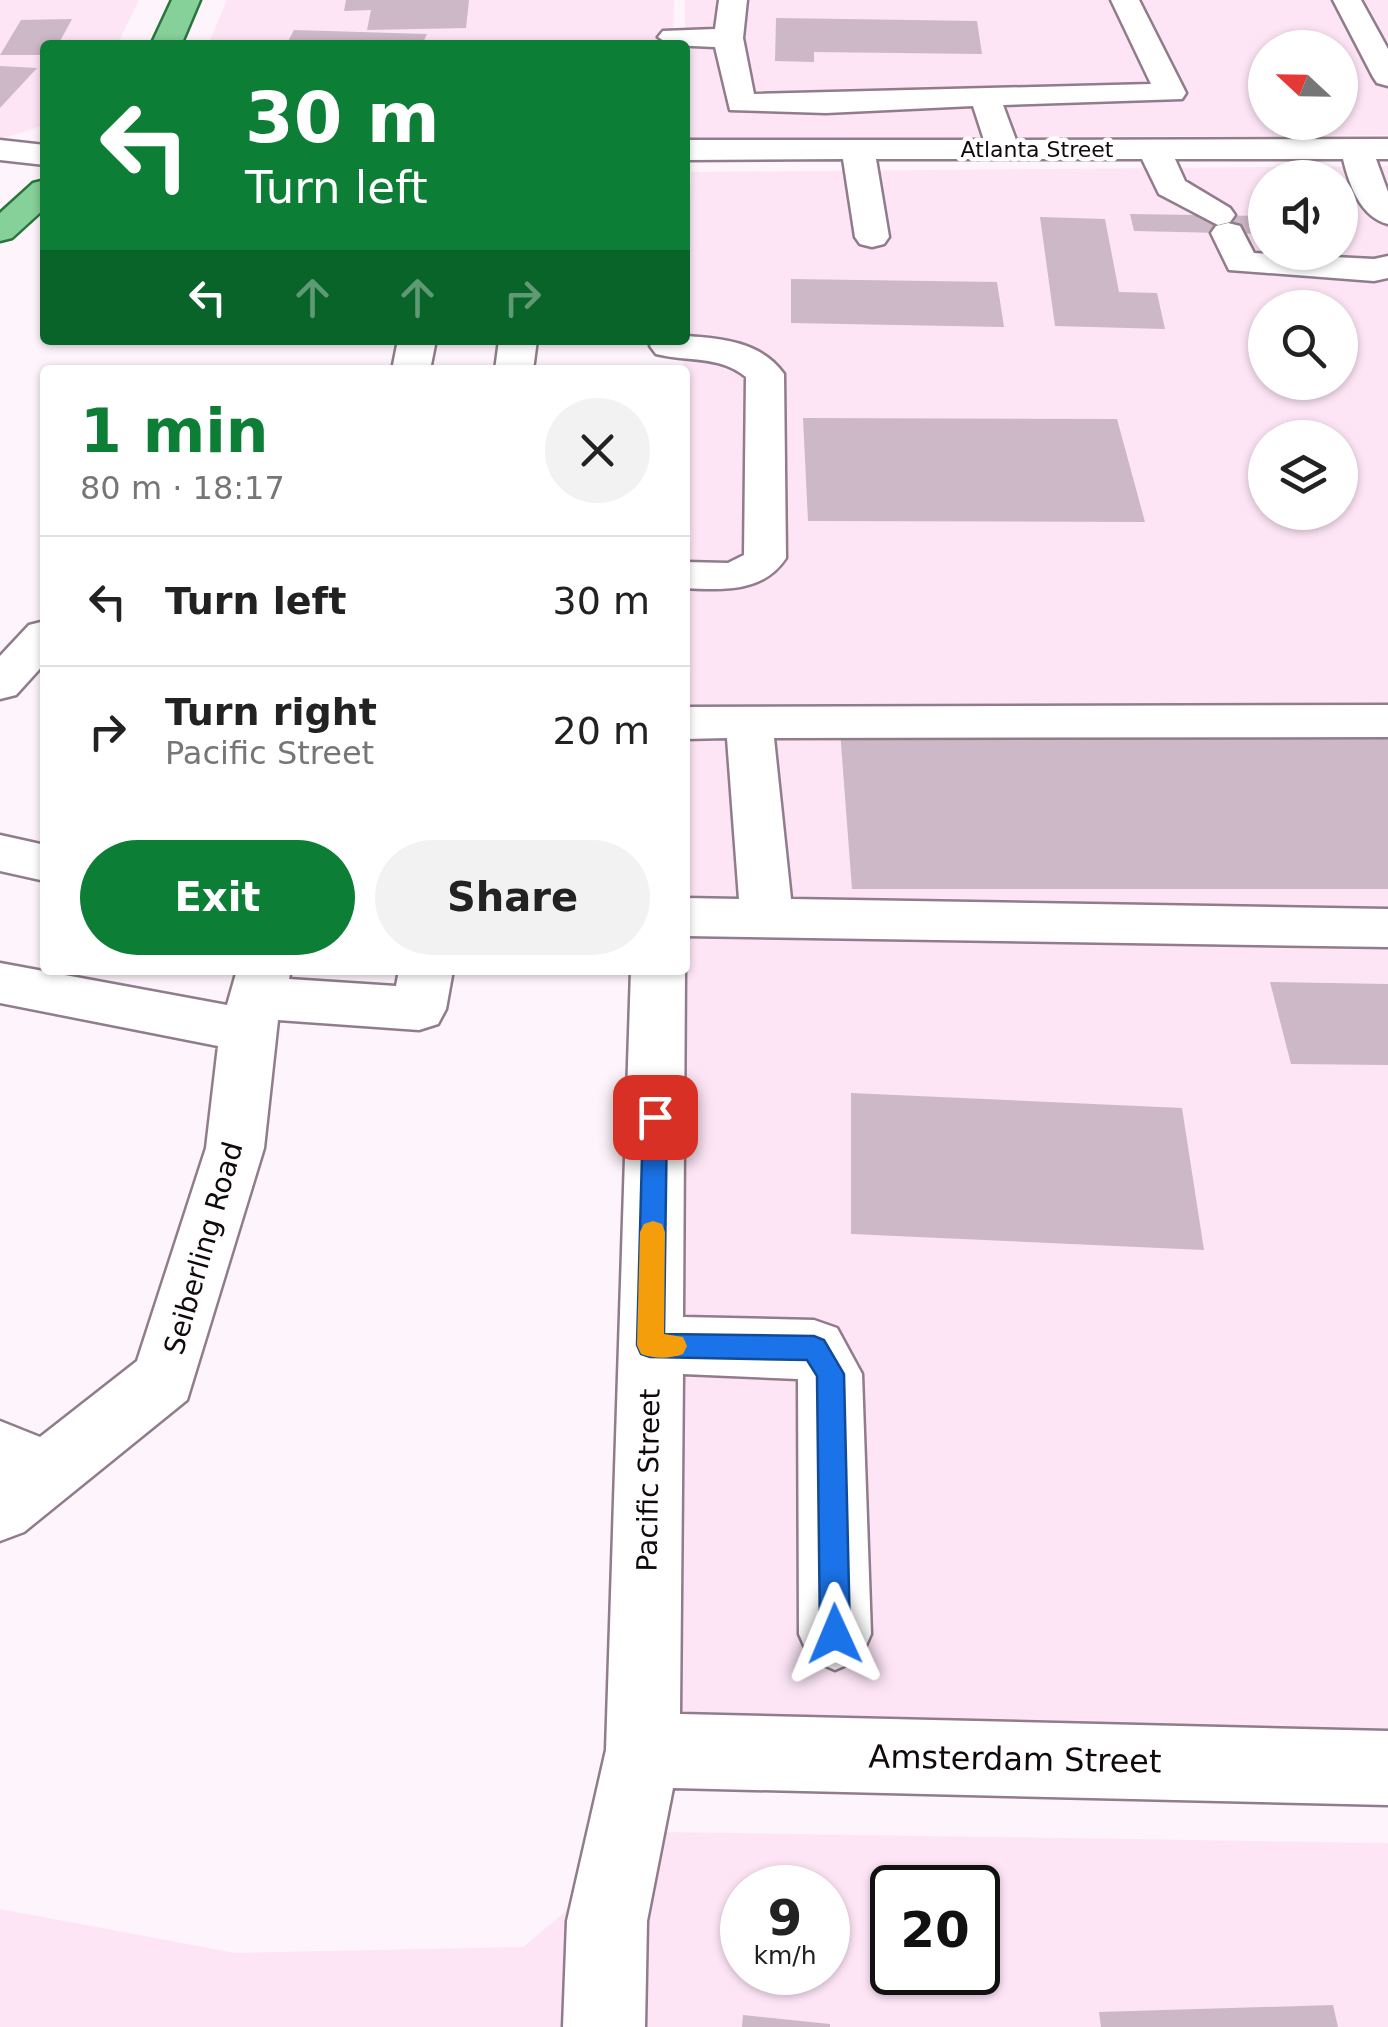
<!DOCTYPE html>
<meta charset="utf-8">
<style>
:root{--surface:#fff;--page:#f2f2f2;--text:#222;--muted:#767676;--line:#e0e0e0;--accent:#0c7e35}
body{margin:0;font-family:"DejaVu Sans",sans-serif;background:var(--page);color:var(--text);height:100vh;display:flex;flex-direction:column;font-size:38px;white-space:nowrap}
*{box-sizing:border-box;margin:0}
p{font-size:32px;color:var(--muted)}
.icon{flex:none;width:55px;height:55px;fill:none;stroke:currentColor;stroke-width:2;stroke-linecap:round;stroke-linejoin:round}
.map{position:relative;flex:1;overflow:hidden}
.details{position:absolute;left:40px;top:365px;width:650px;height:610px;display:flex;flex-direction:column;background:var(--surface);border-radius:10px;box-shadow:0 2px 8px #0004}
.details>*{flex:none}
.top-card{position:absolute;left:40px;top:40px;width:650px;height:305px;border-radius:10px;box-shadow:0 2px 8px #0004;background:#0c7e35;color:#fff;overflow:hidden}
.needle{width:65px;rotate:292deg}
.fabs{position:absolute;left:1248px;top:30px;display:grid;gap:20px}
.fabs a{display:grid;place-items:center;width:110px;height:110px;border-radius:50%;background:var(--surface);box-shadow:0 2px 8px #0004;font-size:50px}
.speed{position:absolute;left:720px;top:1865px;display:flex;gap:20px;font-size:50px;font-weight:700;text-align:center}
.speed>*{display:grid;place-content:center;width:130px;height:130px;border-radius:50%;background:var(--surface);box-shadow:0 2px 8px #0004;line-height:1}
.speed small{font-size:25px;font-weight:400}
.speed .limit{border:5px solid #111;border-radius:15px;background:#fff;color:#111}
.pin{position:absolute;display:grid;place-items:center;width:85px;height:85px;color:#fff;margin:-42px;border-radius:20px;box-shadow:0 5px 15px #0006}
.me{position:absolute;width:110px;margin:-55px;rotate:359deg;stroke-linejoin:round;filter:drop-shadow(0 0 8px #0008)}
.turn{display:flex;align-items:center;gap:35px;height:210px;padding:0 40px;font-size:45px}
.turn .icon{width:130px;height:130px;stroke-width:2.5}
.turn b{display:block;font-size:70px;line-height:85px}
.lanes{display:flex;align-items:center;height:95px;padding:0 40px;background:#0003;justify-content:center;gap:50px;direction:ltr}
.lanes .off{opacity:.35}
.round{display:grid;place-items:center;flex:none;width:105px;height:105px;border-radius:52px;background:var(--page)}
.headline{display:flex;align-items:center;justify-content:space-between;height:170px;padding:0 40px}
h1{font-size:60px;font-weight:800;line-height:75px;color:var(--accent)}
.button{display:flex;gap:20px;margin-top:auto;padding:20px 40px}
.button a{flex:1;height:115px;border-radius:60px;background:var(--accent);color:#fff;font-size:40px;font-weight:800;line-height:115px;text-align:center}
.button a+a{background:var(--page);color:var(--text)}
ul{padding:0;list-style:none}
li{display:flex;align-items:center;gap:30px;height:130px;padding:0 40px;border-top:2px solid var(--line)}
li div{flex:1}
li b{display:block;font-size:38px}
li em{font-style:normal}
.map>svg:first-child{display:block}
.built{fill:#fde5f6;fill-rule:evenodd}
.building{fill:#cdb8c7}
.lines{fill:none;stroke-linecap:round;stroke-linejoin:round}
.minor-casing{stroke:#907c8b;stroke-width:5}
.major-casing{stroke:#28763d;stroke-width:5}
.minor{fill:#fff;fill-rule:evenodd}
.major{fill:#86d09a;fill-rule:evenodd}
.route{fill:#1a73e8;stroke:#114b97;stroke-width:2.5}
.slow{fill:#f59e0b}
.labels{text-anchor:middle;stroke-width:9;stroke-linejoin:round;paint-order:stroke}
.far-street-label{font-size:22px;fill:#10090e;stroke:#fff}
.street-label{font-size:28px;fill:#10090e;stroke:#fff}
.near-street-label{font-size:32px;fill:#10090e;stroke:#fff}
</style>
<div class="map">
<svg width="1388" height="2027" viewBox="0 0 1388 2027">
<rect width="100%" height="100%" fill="#fef4fb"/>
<path class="built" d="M0,0H139L117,45H45V125L4,138L0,137Z
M227,0H674L673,45H208Z
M685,0H1388V135L685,139ZM1265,48H1340V122H1265Z
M1388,166V1742L643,1750L685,970L683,370L691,172ZM1265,178H1340V252H1265ZM1265,308H1340V382H1265ZM1265,438H1340V512H1265Z
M661,1832L1388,1843V2027H0V1909L235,1953L523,1947ZM742,1888H828V1972H742ZM892,1888H978V1972H892Z"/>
<path class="building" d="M346,0H469L466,28L367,30L371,10L344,11Z
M776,18L977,21L982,54L814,52V62L775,61Z
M72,19L58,45H45V55H0L21,20Z
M294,30L427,34L422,45H286Z
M0,66L37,68L0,108Z
M1130,214L1262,216L1265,234L1134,231Z
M1040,217L1105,219L1119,292L1157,293L1165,329L1055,326Z
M791,279L997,282L1004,327L791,323Z
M803,418L1117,419L1145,522L808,521Z
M840,731H1388V889H852Z
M1270,982L1388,984V1065L1291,1064Z
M851,1093L1182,1108L1204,1250L851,1234Z
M1333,2005L1338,2027H1101L1099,2012Z
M743,2015L830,2024V2027H742Z"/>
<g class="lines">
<g class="minor-casing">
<path id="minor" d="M719,0H747L743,38L754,94L1151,84L1111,0H1139L1186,93L1182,99L1003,105L1016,140L1388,139V159H1376L1388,192V224C1360,217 1349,184 1343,159H1175L1185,181L1230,208L1235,215L1230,222L1218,225L1159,194L1142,159H876L889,237L884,244L872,247L860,244L855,237L843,159L685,160V140H984L973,106L826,113L730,110L715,47L670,45L658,37L663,31L715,29Z
M1333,0H1361L1388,49V86L1377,83L1373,77Z
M0,140L45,145V165L0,160Z
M1228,223L1240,226L1254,253L1374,259L1388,256V278L1374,281L1229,270L1211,233L1216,226Z
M685,336C721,338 762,342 784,374L786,558C763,593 723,590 685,588V562L728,563L744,555L746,377C719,355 688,362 656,354L650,346L654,340H685Z
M398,340H436L430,370H392Z
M499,340H537L533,370H495Z
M45,621V663L16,695L0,699V656L29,625Z
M1388,705V737L774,738L791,899L1388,909V947L685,936V898L739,899L727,738L685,739V707Z
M0,835L45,845V881L0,871Z
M0,963L227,1005L237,970H291L289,979L396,986L399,970H453L446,1009L438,1024L419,1030L278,1020L264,1148L187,1400L24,1532L0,1541V1421L40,1437L137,1361L206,1148L218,1046L0,1003Z
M631,970H685L683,1317L814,1320L837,1328L862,1374L871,1634L860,1659L835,1670L810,1659L799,1634L798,1379L683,1374L680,1714L1388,1731V1805L673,1788L647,1921L645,2027H563L567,1921L606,1750Z"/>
</g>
<g class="major-casing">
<path id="major" d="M172,0H200L181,45H151Z
M45,180V208L12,238L0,241V213L33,183Z"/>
</g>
<use href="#minor" class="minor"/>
<use href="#major" class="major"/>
</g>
<path class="route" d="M655,1107L664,1110L667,1117L664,1334L814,1336L824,1340L844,1374L850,1634L845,1644L835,1648L825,1644L820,1634L817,1376L807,1360L650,1357L641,1354L637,1345L643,1117L647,1110Z"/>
<path class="slow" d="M653,1221L662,1224L665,1232L664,1334L683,1337L687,1346L683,1354C669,1359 655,1359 641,1354L637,1345L640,1232L644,1224Z"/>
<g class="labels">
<g class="far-street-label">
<text x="1037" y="157">Atlanta Street</text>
</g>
<g class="street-label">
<text transform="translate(203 1248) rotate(-74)" y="10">Seiberling Road</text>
<text transform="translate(648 1480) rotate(-89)" y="10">Pacific Street</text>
</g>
<g class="near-street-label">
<text transform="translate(1015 1759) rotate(1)" y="11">Amsterdam Street</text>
</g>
</g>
</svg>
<div class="fabs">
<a><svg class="needle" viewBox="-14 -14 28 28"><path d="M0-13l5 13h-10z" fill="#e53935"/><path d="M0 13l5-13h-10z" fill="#767676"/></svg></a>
<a><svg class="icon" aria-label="sound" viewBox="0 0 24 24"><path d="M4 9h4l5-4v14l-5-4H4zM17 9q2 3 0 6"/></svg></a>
<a><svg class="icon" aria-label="search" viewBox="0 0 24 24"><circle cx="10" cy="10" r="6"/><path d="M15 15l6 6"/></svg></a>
<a><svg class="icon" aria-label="layers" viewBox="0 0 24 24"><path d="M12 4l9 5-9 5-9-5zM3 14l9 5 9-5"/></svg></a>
</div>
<div class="speed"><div>9<small>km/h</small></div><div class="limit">20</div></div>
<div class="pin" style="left:655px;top:1117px;background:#d93025"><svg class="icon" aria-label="arrive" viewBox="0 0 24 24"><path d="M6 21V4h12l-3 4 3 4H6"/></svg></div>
<svg class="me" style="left:835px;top:1634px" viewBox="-20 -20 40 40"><path d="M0-17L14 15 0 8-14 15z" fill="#1a73e8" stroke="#fff" stroke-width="4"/></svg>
<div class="top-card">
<div class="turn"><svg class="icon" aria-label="left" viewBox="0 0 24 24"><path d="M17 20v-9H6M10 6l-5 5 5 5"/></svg><div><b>30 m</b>Turn left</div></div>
<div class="lanes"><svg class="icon" aria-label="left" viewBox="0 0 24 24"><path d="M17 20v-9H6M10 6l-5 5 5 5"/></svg><svg class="icon off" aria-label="ahead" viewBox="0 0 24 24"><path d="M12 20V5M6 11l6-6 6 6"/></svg><svg class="icon off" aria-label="ahead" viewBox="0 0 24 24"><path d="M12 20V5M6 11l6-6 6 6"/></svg><svg class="icon off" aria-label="right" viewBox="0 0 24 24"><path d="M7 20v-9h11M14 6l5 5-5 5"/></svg></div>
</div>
<section class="details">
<div class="headline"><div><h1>1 min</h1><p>80 m · 18:17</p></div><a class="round"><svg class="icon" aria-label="close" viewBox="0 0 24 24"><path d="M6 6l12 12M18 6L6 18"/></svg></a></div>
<ul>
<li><svg class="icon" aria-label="left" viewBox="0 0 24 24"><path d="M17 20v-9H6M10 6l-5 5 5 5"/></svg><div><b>Turn left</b></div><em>30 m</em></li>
<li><svg class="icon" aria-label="right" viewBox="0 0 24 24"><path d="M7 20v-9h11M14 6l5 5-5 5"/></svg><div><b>Turn right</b><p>Pacific Street</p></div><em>20 m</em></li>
</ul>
<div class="button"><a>Exit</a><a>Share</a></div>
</section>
</div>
